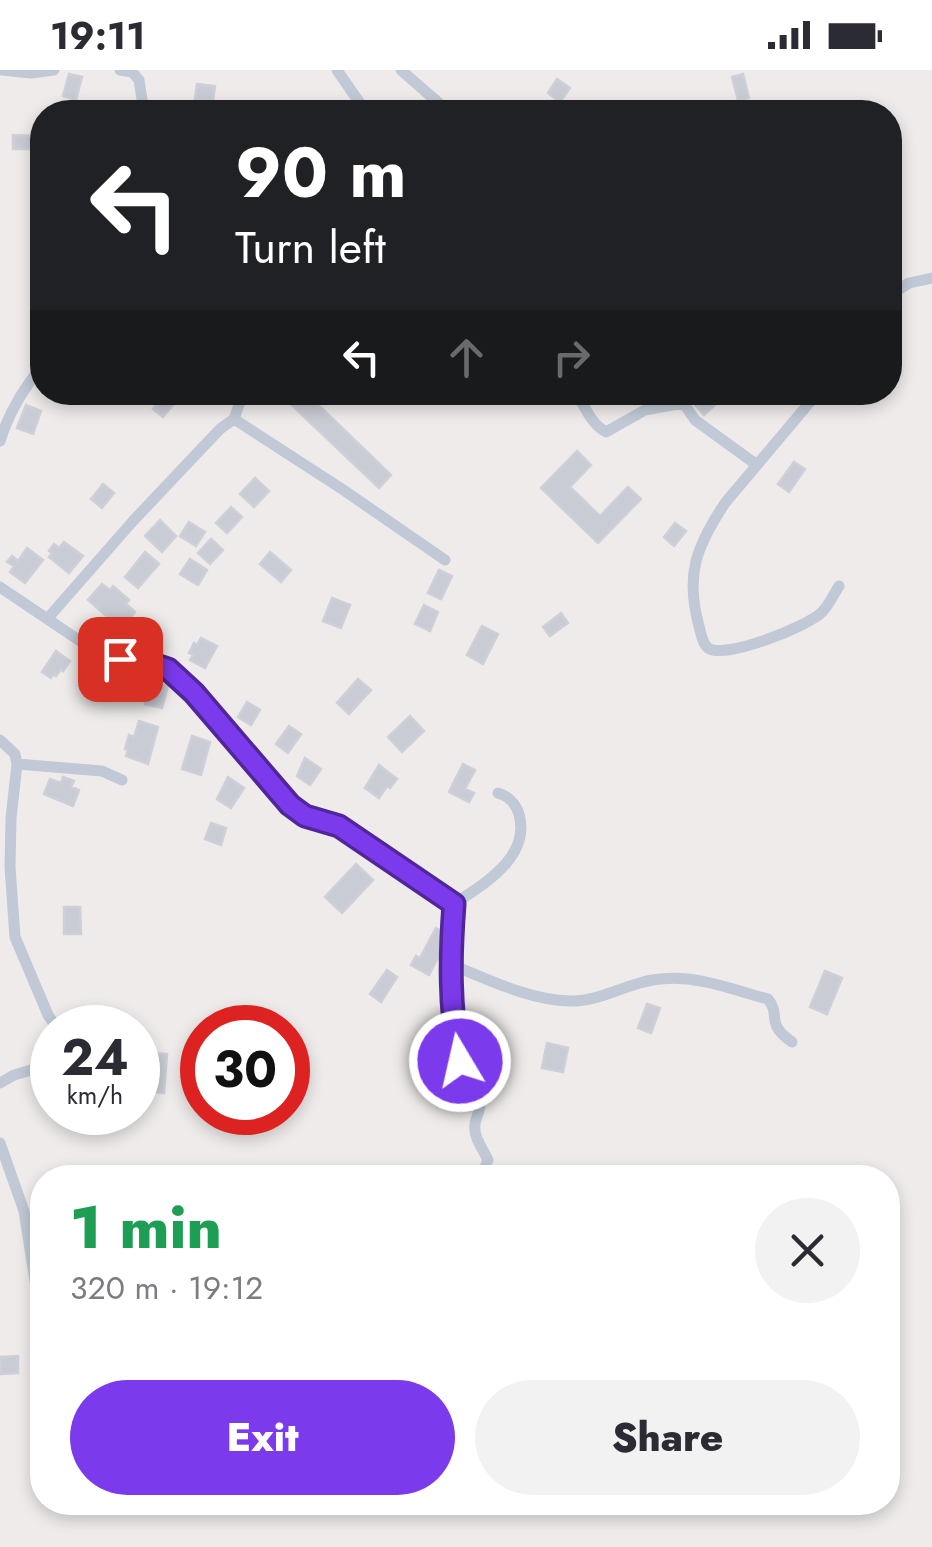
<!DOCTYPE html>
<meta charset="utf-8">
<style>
:root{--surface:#fff;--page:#f2f2f3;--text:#2b2b33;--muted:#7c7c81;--accent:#7c3aed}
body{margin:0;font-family:Jost,sans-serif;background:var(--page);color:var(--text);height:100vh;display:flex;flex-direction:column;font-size:38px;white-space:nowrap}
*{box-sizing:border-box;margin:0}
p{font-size:32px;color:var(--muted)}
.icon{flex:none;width:55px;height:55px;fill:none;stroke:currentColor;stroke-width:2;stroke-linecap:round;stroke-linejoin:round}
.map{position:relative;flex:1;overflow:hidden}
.panel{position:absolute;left:30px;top:1095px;width:870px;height:350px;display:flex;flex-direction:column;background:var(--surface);border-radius:40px;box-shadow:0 5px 15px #0003}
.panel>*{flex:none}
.guide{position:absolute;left:30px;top:30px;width:872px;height:305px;border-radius:40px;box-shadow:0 5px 15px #0003;background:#202124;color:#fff;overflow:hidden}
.speed{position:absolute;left:30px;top:935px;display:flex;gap:20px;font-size:50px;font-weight:700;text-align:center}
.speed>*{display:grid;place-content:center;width:130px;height:130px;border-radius:50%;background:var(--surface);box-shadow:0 5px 15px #0003;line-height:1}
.speed small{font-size:25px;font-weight:400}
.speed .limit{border:15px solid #d22;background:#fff;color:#111}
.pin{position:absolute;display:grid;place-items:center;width:85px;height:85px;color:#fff;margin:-42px;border-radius:20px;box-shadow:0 5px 15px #0006}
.me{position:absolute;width:110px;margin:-55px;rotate:351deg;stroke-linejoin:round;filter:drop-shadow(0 0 8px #0008)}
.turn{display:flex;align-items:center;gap:35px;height:210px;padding:0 40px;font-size:45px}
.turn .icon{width:130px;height:130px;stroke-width:2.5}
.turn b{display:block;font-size:70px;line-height:85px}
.lanes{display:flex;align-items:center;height:95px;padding:0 40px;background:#0003;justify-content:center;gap:50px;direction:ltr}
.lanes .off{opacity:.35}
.round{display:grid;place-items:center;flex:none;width:105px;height:105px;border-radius:52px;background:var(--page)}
.headline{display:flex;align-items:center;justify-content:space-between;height:170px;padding:0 40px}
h1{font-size:60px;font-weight:800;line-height:75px;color:#1e9e55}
.action{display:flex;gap:20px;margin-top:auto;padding:20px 40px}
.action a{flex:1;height:115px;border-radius:60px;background:var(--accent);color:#fff;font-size:40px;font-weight:800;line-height:115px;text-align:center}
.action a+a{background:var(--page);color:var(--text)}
.status{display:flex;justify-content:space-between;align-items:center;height:70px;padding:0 50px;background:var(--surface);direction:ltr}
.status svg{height:28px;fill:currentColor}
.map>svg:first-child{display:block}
.building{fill:#c9ccd4;stroke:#ced0d8;stroke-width:2.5}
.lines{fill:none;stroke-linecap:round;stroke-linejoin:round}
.minor{stroke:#c0c9d5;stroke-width:11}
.route-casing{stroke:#51269a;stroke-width:25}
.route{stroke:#7c3aed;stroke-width:18}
</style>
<div class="status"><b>19:11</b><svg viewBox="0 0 49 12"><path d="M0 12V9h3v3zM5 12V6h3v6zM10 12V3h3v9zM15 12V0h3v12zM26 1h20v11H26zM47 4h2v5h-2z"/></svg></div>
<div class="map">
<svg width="932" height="1477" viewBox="0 0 932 1477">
<rect width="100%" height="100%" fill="#efebeb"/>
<path class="building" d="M69,4L82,7L76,30L63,26Z
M743,4L749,28L738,30L732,7Z
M557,9L570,18L560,32L548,23Z
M197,14L215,16L213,31L195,29Z
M13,65L36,66V79H13Z
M278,322H305L391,405L379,418Z
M700,322H729L704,345L691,330Z
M166,323L176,331L163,347L153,339Z
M26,335L41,341L33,364L17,358Z
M577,381L591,395L570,417L600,446L628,417L641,429L598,473L541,418Z
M794,392L805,399L789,422L778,414Z
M255,408L269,421L254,437L240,424Z
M103,414L114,423L102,438L91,429Z
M231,437L242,447L227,463L216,453Z
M160,450L176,466L162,482L145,466Z
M189,452L205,462L196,476L180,466Z
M675,453L686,461L674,476L664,467Z
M211,469L223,480L210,494L198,483Z
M64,472L83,486L69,503L49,487L52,483L49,481L54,474L59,478Z
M27,478L43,490L25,513L10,502L14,496L7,492L12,486L18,491Z
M145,482L159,494L138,518L125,507Z
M270,482L291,500L281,512L260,494Z
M190,489L207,500L198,515L180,504Z
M439,500L452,506L441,529L428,523Z
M102,514L110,520L113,516L129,530L126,534L135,542L121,559L88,530Z
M332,528L350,535L341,558L323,551Z
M424,535L438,542L430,561L415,554Z
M561,543L568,553L550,566L543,557Z
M134,549L149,561L136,577L114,573Z
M482,556L498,564L483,594L467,585Z
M201,568L217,576L205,598L190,590L193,585L189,583L194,573L197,575Z
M56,581L70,591L63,601L61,599L56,606L53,604L51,608L42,602Z
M151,607L169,612L162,638L145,634Z
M358,609L371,620L349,644L337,633Z
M247,632L260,640L251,655L238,647Z
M410,646L424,661L402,682L388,667Z
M139,651L158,657L148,694L126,686L128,680L125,679L129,665L134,667Z
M289,656L301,664L288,683L276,674Z
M192,666L210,672L201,705L182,699Z
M305,688L321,699L310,715L297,706Z
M463,694L475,700L465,719L474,723L469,732L449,722Z
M379,695L397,709L390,718L387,716L379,728L365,718Z
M63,707L74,711L71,717L79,720L73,736L44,724L50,709L61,713Z
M228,707L244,718L231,738L217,729Z
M211,753L226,758L221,775L205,769Z
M356,794L373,810L342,843L325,827Z
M64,837H80L81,864H64Z
M436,858L450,865L429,905L411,895L416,886L420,888Z
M387,900L397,907L381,932L370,924Z
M825,901L842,908L827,944L810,937Z
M647,934L660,938L651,963L638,958Z
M435,948L447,952L441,970L425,964L427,957L431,958Z
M547,973L568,978L563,1002L542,998Z
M150,983L167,984L164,1023L146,1021L147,1006H144L145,993L149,994Z
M18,1286V1303L1,1304L0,1287Z"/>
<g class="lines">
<path class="minor" d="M2,0L31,3L54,0
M120,0L132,2L139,10L144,42
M337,0L366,42
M401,0L449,42
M890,225L909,213L932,208
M576,322C585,337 591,354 606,362L645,340L683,333
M676,322L695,350L757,395
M814,322L810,332L725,433C696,477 685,505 699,556C701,563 702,573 708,578C724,590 809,556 822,542C829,535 834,524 839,516
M234,349L342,419L445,490
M0,371C9,342 23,319 42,296
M0,517L89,577L119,589L147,592L168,599L194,623L290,735L305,746L339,756L454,834C451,878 445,949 460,990C465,1004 478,1016 480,1032C481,1039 476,1047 475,1054C473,1067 483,1079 488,1090L481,1108
M48,548L133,451L220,359L234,349L240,332L236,322
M0,670L15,684L17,694L11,748L10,797L15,867L48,945L57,958
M17,694L102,701L122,710
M454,834C483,814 531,788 519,744C516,734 508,726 498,723
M450,894C487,909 529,930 570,931C601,932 630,911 661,909C699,905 733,920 768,929C782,947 764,952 792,972
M0,1013L14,1005L52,994
M0,1073L24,1141L39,1236L42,1237"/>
</g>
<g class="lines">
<g class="route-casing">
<path id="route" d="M120,589L147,592L168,599L194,623L290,735L305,746L339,756L454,834C450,887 449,939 460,991"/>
</g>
<use href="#route" class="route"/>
</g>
</svg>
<div class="speed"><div>24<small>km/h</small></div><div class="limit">30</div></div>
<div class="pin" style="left:120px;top:589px;background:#d93025"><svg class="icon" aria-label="arrive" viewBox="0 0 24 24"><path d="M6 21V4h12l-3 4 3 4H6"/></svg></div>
<svg class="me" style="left:460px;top:991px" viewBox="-20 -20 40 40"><circle r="17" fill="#7c3aed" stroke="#fff" stroke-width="3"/><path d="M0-11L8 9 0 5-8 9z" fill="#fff"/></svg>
<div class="guide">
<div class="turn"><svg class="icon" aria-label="left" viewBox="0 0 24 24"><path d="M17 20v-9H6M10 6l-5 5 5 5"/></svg><div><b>90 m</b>Turn left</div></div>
<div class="lanes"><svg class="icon" aria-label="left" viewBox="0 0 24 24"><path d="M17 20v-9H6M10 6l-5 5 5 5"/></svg><svg class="icon off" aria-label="ahead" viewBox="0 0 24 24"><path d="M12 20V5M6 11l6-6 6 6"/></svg><svg class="icon off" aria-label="right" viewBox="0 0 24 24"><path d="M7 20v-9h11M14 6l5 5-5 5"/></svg></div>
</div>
<section class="panel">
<div class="headline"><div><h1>1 min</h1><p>320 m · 19:12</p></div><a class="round"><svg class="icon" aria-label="close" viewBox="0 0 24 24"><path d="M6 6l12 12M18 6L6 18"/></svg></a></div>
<div class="action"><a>Exit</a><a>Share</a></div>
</section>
</div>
